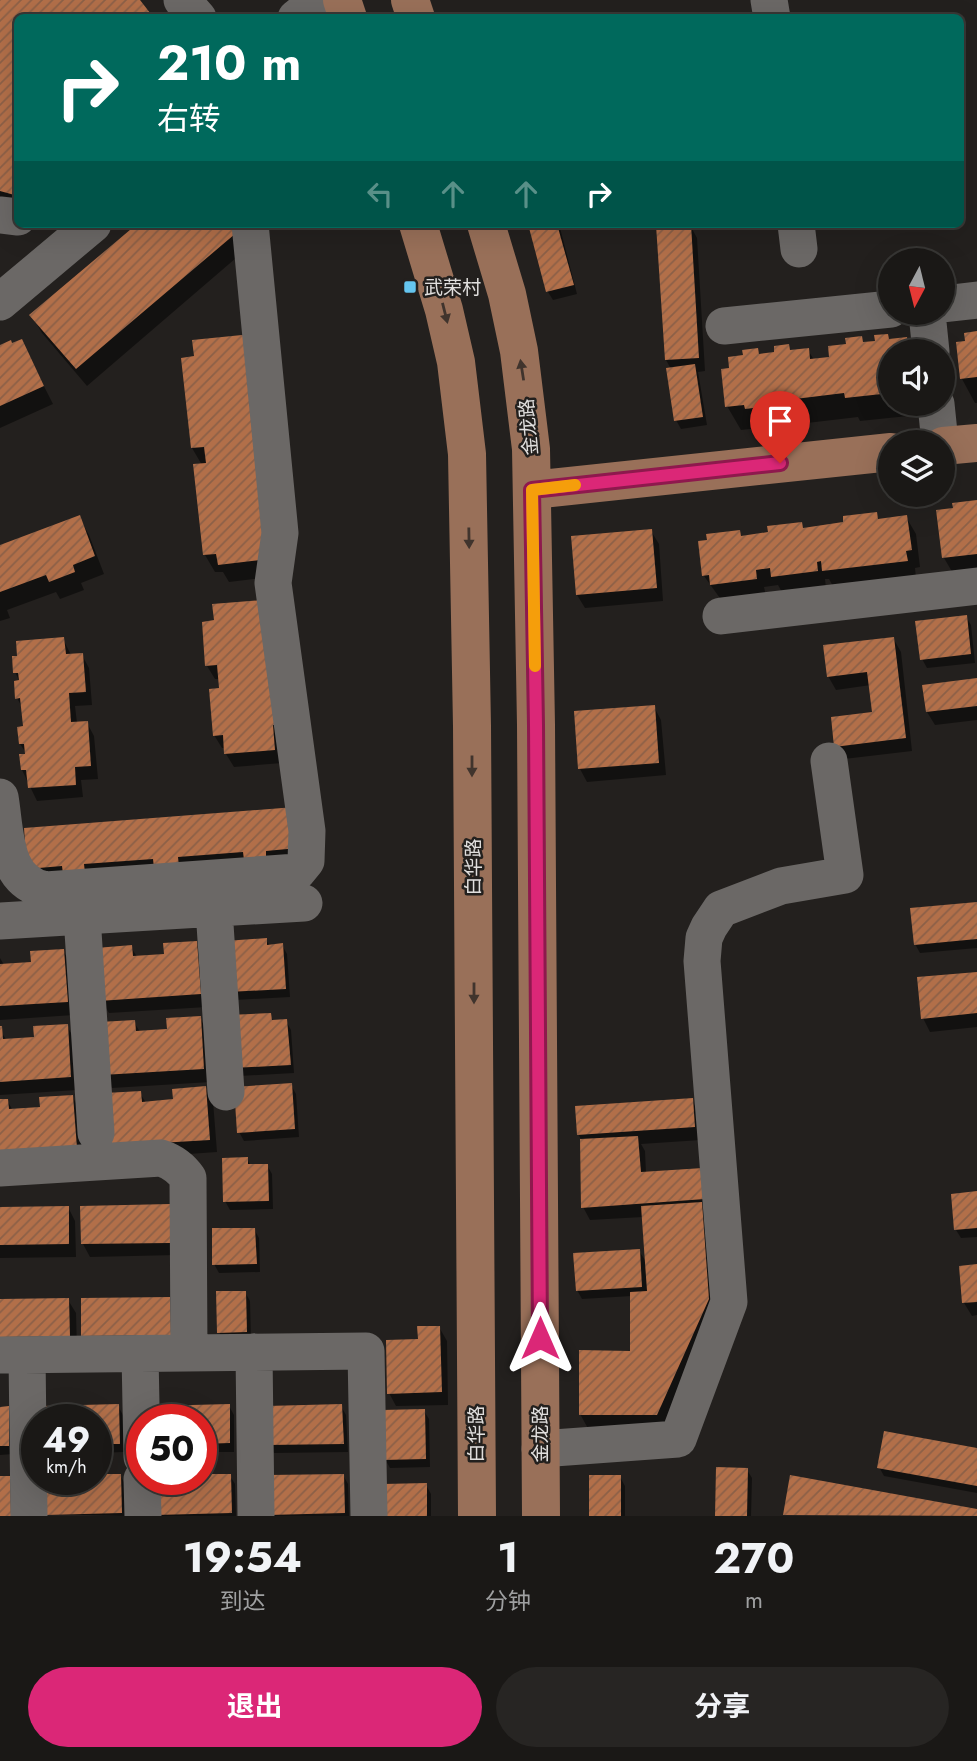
<!DOCTYPE html>
<html lang="zh">
<meta charset="utf-8">
<style>
:root{--surface:#1a1816;--page:#272523;--text:#f1f3f6;--muted:#9fa0a1;--line:#383735;--accent:#db2777}
body{margin:0;font-family:Jost,"Noto Sans SC",sans-serif;background:var(--page);color:var(--text);height:100vh;display:flex;flex-direction:column;font-size:26px;white-space:nowrap}
*{box-sizing:border-box;margin:0}
p{font-size:23px;color:var(--muted)}
.icon{flex:none;width:38px;height:38px;fill:none;stroke:currentColor;stroke-width:2;stroke-linecap:round;stroke-linejoin:round}
.map{position:relative;height:1516px;overflow:hidden}
.details{display:flex;flex-direction:column;background:var(--surface);flex:1}
.details>*{flex:none}
.guide{position:absolute;left:14px;top:14px;width:950px;height:214px;border-radius:10px;box-shadow:0 7px 28px #0002,0 0 0 2px var(--line);background:#00695c;color:#fff;overflow:hidden}
.needle{width:46px;rotate:187deg}
.buttons{position:absolute;left:878px;top:248px;display:grid;gap:14px}
.buttons a{display:grid;place-items:center;width:77px;height:77px;border-radius:50%;background:var(--surface);box-shadow:0 7px 28px #0002,0 0 0 2px var(--line);font-size:35px}
.speed{position:absolute;left:21px;top:1404px;display:flex;gap:14px;font-size:35px;font-weight:700;text-align:center}
.speed>*{display:grid;place-content:center;width:91px;height:91px;border-radius:50%;background:var(--surface);box-shadow:0 7px 28px #0002,0 0 0 2px var(--line);line-height:1}
.speed small{font-size:18px;font-weight:400}
.speed .limit{border:10px solid #d22;background:#fff;color:#111}
.pin{position:absolute;display:grid;place-items:center;width:60px;height:60px;color:#fff;margin:-72px -30px;border-radius:50% 50% 50% 0;rotate:-45deg;box-shadow:0 0 7px #0007}
.pin .icon{rotate:45deg}
.me{position:absolute;width:77px;margin:-38px;rotate:0deg;stroke-linejoin:round;filter:drop-shadow(0 0 5px #0008)}
.turn{display:flex;align-items:center;gap:24px;height:147px;padding:0 28px;font-size:32px}
.turn .icon{width:91px;height:91px;stroke-width:2.5}
.turn b{display:block;font-size:49px;line-height:60px}
.lanes{display:flex;align-items:center;height:66px;padding:0 28px;background:#0003;justify-content:center;gap:35px;direction:ltr}
.lanes .off{opacity:.35}
.eta{display:flex;justify-content:space-evenly;align-items:center;height:119px;text-align:center}
.eta b{font-size:42px;font-weight:700;line-height:49px}
.button{display:flex;gap:14px;margin-top:auto;padding:14px 28px}
.button a{flex:1;height:80px;border-radius:42px;background:var(--accent);color:#fff;font-size:28px;font-weight:700;line-height:80px;text-align:center}
.button a+a{background:var(--page);color:var(--text)}
.map>svg:first-child{display:block}
.shadow{fill:#0007}
.building{fill:url(#building-hatch)}
.lines{fill:none;stroke-linecap:round;stroke-linejoin:round}
.minor{stroke:#6b6866;stroke-width:37}
.major{stroke:#997059;stroke-width:38}
.oneway{fill:#40342d}
.route-casing{stroke:#8e194d;stroke-width:18}
.route{stroke:#db2777;stroke-width:12}
.slow{stroke:#f59e0b;stroke-width:12}
.poi-dot{fill:#65c5ef;stroke:#23201e;stroke-width:2.5}
.labels{text-anchor:middle;stroke-width:5;stroke-linejoin:round;paint-order:stroke}
.poi-label{font-size:19px;fill:#e1dfde;stroke:#23201e;text-anchor:start}
.street-label{font-size:19px;fill:#e1dfde;stroke:#23201e}
</style>
<div class="map">
<svg width="977" height="1516" viewBox="0 0 977 1516">
<defs>
<pattern id="building-hatch" width="6" height="6" patternUnits="userSpaceOnUse" patternTransform="scale(1.75)"><rect width="6" height="6" fill="#b26f49"/><path d="M-1 1l2-2M0 6l6-6M5 7l2-2" fill="none" stroke="#8c6047"/></pattern>
</defs>
<rect width="100%" height="100%" fill="#23201e"/>
<path class="shadow" d="M0,0H138L18,18V210L0,200Z
M139,224H236L250,246L87,386L42,333L32,316Z
M530,224H559L577,294L553,300L548,292Z
M690,225L697,238L705,371L698,372L707,425L681,429L676,420L671,369L666,360L658,227Z
M977,333V403H975L962,379L967,343Z
M887,336L890,341L906,339L912,349L891,352V404H932V409L908,411V416L860,421L858,417L807,423L808,427L760,433L758,428L741,430L727,406L731,369L757,350L760,355L776,353L788,346L791,352L808,350L814,360L831,359L861,338L864,344L877,342Z
M21,341L53,404L0,428V347Z
M196,358L286,575L229,582L223,572H215L205,555L195,465H202L192,448Z
M977,502V572L954,575L944,558Z
M876,514L879,520L906,517L916,534L920,567L915,568L916,578L834,588L829,579H825L826,588L783,594L778,585L764,587L766,596L722,601L704,576L700,543L739,532L742,537L770,533L801,524L804,529L845,524Z
M79,517L89,535L104,574L81,583L84,590L60,599L56,592L7,610L10,618L0,621V547Z
M651,531L659,544L663,601L585,608L577,595Z
M966,617L971,625L975,663L927,668L922,659Z
M278,630L282,763L234,767L226,754V748H222L214,735L221,690L220,679H215L207,666Z
M893,638L901,652L912,751L844,759L836,746L874,714L871,685L836,690L828,676Z
M63,639L71,655H82L89,668L92,705L75,706L77,723H87L94,736L98,779L81,780L83,797L37,801L22,770L28,756L20,744L24,727L23,709L17,698L20,682L15,672Z
M977,680V720L935,725L927,712Z
M654,707L661,720L666,775L587,782L580,769Z
M294,809L307,865L70,883L29,868Z
M977,904V948L920,953L915,944Z
M266,940L270,946L282,945L287,954L290,997L235,1000L230,992Z
M196,943L204,956L207,1007L109,1013L101,1000L131,947L137,957L166,955Z
M63,951L71,964L74,1015L0,1020V958L4,965L33,963Z
M977,974V1027L930,1032L923,1018Z
M270,1015L274,1022L286,1021L291,1030L294,1073L240,1076L235,1068Z
M200,1018L207,1031L211,1082L112,1088L104,1075L134,1022L140,1032L169,1031Z
M67,1026L74,1039L77,1090L0,1095V1030L7,1041L36,1038Z
M291,1085L296,1094L299,1137L244,1141L239,1132Z
M205,1088L213,1101L217,1152L118,1159L140,1093L146,1103L175,1101Z
M72,1096L80,1110L83,1161L0,1166V1101L7,1100L13,1111L42,1109Z
M692,1100L699,1113L701,1140L641,1144L645,1151L646,1173L702,1170L715,1302L667,1432H590L580,1414L632,1352V1296L582,1299L577,1290L639,1251L647,1263L643,1217L590,1220L583,1207L582,1141L578,1134Z
M247,1159L251,1166L267,1165L272,1174L273,1209L230,1210L225,1201Z
M977,1193V1237L961,1238L956,1230L953,1195Z
M169,1206L177,1255L90,1257L83,1244Z
M68,1207L75,1221L76,1257L0,1258V1208Z
M254,1229L259,1238L260,1272L219,1273L214,1264Z
M977,1266V1315L972,1316L964,1303Z
M245,1292L250,1301L251,1340L224,1341L219,1332Z
M68,1300L76,1313L77,1349L0,1301Z
M439,1327L447,1341L448,1405L396,1406L389,1393L419,1341Z
M118,1406L123,1415L124,1452L96,1453V1419H45V1407Z
M229,1406L234,1415V1452H201V1419H155Z
M341,1406L346,1415L348,1452L274,1453L269,1445Z
M0,1408H8L13,1417V1454L0,1455Z
M424,1411L429,1419L430,1467L390,1468L385,1459Z
M977,1450V1493L884,1476L879,1467Z
M747,1470L752,1478L751,1516H717Z
M120,1475L125,1484V1516L47,1514L46,1479H96Z
M343,1475L348,1484L349,1516H272Z
M230,1476L235,1484L236,1516H159L157,1479H201Z
M620,1477L625,1486V1516H590Z
M426,1485L431,1494V1516H386Z
M977,1511V1516L785,1515Z"/>
<path class="building" d="M0,0H140L154,18H18V196L0,191Z
M137,224H238L242,228L76,369L29,315Z
M528,224H557L574,285L546,292Z
M691,224L699,358L665,360L656,225Z
M977,331V377L960,379L956,342L965,341L964,333Z
M252,334L278,558L218,565L216,554L203,555L193,464L206,463L204,447L191,448L181,358L194,356L192,340Z
M888,334L889,339L907,337L909,348L915,347L916,352H891V393L845,398L844,393L795,399V403L745,409L744,405L725,407L721,369L729,368L728,357L743,355L742,350L758,348L759,354L774,352V346L789,344L790,350L809,348L810,359L829,357L828,346L846,344L845,338L862,336L863,342L875,341L874,335Z
M22,339L44,386L0,406V345L11,340L12,343Z
M695,364L703,417L674,421L666,368Z
M977,500V554L942,558L936,510L953,508L952,503Z
M877,512L878,519L907,515L912,550L906,551L908,561L822,571L821,561L817,562L818,571L771,577L770,568L756,570L757,579L710,585L709,575L702,576L698,541L707,540L706,534L740,530L741,536L768,532L767,526L802,522L803,528L843,522V516Z
M80,515L95,556L73,565L75,572L49,582L46,575L0,592V545Z
M652,529L657,588L576,595L571,536Z
M263,600L280,725H273L275,750L224,754L223,735L213,736L209,689L219,688L217,665L205,666L202,622L214,620L212,604Z
M967,615L971,654L920,660L915,621Z
M64,637L66,654L83,653L86,692L69,693L71,722L88,721L91,766L75,767L76,785L28,788L26,770H21L19,754H25L24,744H19L17,727L23,726L20,698L15,699L14,681L19,680L18,673H13L12,656H17L16,641Z
M894,637L906,738L834,747L831,717L872,712L867,672L827,677L823,645Z
M977,678V706L926,712L922,685Z
M655,705L659,763L578,769L574,711Z
M295,807L298,848L266,851V858L244,860L243,852L178,857L179,866L154,868L153,859L84,864L85,873L63,874L62,866L27,869L24,828Z
M977,902V939L914,945L910,908Z
M267,938V945L283,943L286,989L228,992L225,941Z
M197,941L201,994L99,1001L96,948L132,945L133,956L164,954L163,943Z
M64,949L68,1002L0,1006V964L31,962L30,951Z
M977,972V1013L921,1019L917,977Z
M271,1013L272,1020L287,1019L291,1065L233,1068L229,1015Z
M201,1016L204,1069L102,1075L99,1022L135,1020L136,1031L167,1029L166,1018Z
M68,1024L71,1077L0,1082V1026H2L3,1039L34,1037L33,1026Z
M292,1083L295,1129L237,1133L234,1087Z
M206,1086L210,1140L109,1146L105,1093L141,1091L142,1102L173,1099L172,1089Z
M73,1095L77,1148L0,1153V1099H8L9,1109L40,1107L39,1097Z
M693,1098L695,1127L577,1135L575,1106Z
M638,1136L641,1172L703,1168L705,1199L581,1208L580,1139Z
M248,1157V1164H268L269,1201L223,1202L222,1158Z
M977,1191V1228L954,1230L951,1194Z
M702,1202L709,1299L657,1415H579V1350L630,1351V1292L647,1291L641,1206Z
M170,1204V1243L81,1244L80,1206Z
M69,1206V1244L0,1245V1207Z
M212,1228H255L257,1264L212,1265Z
M640,1249L642,1287L576,1291L573,1253Z
M977,1264V1302L962,1303L959,1266Z
M216,1291H246L247,1332L217,1333Z
M170,1297L171,1335L81,1336V1298Z
M69,1298L70,1336L0,1337V1299Z
M417,1326H440L442,1392L387,1394L386,1340L418,1339Z
M119,1404L120,1444H96V1419H43V1406Z
M230,1404V1443L201,1444V1419H154L153,1406Z
M342,1404L344,1444L267,1445L266,1406Z
M9,1406V1446H0V1407Z
M425,1409L426,1459L383,1460L381,1410Z
M884,1431L977,1448V1486L877,1468Z
M716,1467L748,1468L747,1516H715Z
M96,1474H121L122,1513L45,1515V1479H96Z
M201,1474H231L232,1513L156,1515L155,1479H201Z
M344,1474L345,1513L269,1515L268,1475Z
M589,1475H621V1516H589Z
M790,1475L977,1509V1516L783,1515Z
M0,1476H10L11,1516H0Z
M427,1483V1516H384L383,1484Z"/>
<g class="lines">
<path class="minor" d="M182,0L198,18
M769,0L772,18
M296,18L319,0
M0,215L18,217
M796,224L799,249
M0,302L93,224
M943,304L977,300
M927,313L931,352
M724,326L891,309
M936,404L940,443
M721,616L977,586
M0,797C6,832 3,882 46,890L297,872L306,861L307,831L273,583L280,533L250,224
M214,909L226,1092
M82,916L96,1133
M0,921L304,903
M0,1168L161,1158C173,1162 181,1168 188,1178L189,1353
M254,1352L256,1516
M140,1354L142,1457
M0,1355L366,1351L369,1516
M27,1355L29,1516
M540,1449L678,1439L729,1302L702,961L704,938L709,927L721,909L781,886L845,875L829,761
M142,1479L143,1516"/>
<path class="major" d="M342,0L348,18
M410,0L416,18
M418,224L444,310L456,362L467,454L472,726L477,1516
M486,224L507,294L519,351L531,449L536,725L541,1516
M943,446L977,443
M532,490L891,452"/>
</g>
<defs><path id="oneway-solid" d="M-6-.8H1V-3.2L6.5 0L1 3.2V.8H-6Z" transform="scale(1.75)"/></defs>
<g class="oneway">
<use href="#oneway-solid" transform="translate(445 313) rotate(76)"/>
<use href="#oneway-solid" transform="translate(522 370) rotate(-99)"/>
<use href="#oneway-solid" transform="translate(469 538) rotate(89)"/>
<use href="#oneway-solid" transform="translate(472 766) rotate(90)"/>
<use href="#oneway-solid" transform="translate(474 993) rotate(90)"/>
</g>
<g class="lines">
<g class="route-casing">
<path id="route" d="M540,1338L536,725L532,490L780,463"/>
</g>
<use href="#route" class="route"/>
<path class="slow" d="M535,666L532,490L575,485"/>
</g>
<rect class="poi-dot" x="403" y="280" width="14" height="14" rx="3.5"/>
<g class="labels">
<g class="poi-label">
<text x="424" y="294">武荣村</text>
</g>
<g class="street-label">
<text transform="translate(528 427) rotate(-95)" y="7">金龙路</text>
<text transform="translate(473 867) rotate(-90)" y="7">白华路</text>
<text transform="translate(476 1434) rotate(-90)" y="7">白华路</text>
<text transform="translate(540 1434) rotate(-90)" y="7">金龙路</text>
</g>
</g>
</svg>
<div class="buttons">
<a><svg class="needle" viewBox="-14 -14 28 28"><path d="M0-13l5 13h-10z" fill="#e53935"/><path d="M0 13l5-13h-10z" fill="#9fa0a1"/></svg></a>
<a><svg class="icon" aria-label="sound" viewBox="0 0 24 24"><path d="M4 9h4l5-4v14l-5-4H4zM17 9q2 3 0 6"/></svg></a>
<a><svg class="icon" aria-label="layers" viewBox="0 0 24 24"><path d="M12 4l9 5-9 5-9-5zM3 14l9 5 9-5"/></svg></a>
</div>
<div class="speed"><div>49<small>km/h</small></div><div class="limit">50</div></div>
<div class="pin" style="left:780px;top:463px;background:#d93025"><svg class="icon" aria-label="arrive" viewBox="0 0 24 24"><path d="M6 21V4h12l-3 4 3 4H6"/></svg></div>
<svg class="me" style="left:540px;top:1338px" viewBox="-20 -20 40 40"><path d="M0-17L14 15 0 8-14 15z" fill="#db2777" stroke="#fff" stroke-width="4"/></svg>
<div class="guide">
<div class="turn"><svg class="icon" aria-label="right" viewBox="0 0 24 24"><path d="M7 20v-9h11M14 6l5 5-5 5"/></svg><div><b>210 m</b>右转</div></div>
<div class="lanes"><svg class="icon off" aria-label="left" viewBox="0 0 24 24"><path d="M17 20v-9H6M10 6l-5 5 5 5"/></svg><svg class="icon off" aria-label="ahead" viewBox="0 0 24 24"><path d="M12 20V5M6 11l6-6 6 6"/></svg><svg class="icon off" aria-label="ahead" viewBox="0 0 24 24"><path d="M12 20V5M6 11l6-6 6 6"/></svg><svg class="icon" aria-label="right" viewBox="0 0 24 24"><path d="M7 20v-9h11M14 6l5 5-5 5"/></svg></div>
</div>
</div>
<section class="details">
<div class="eta">
<div><b>19:54</b><p>到达</p></div>
<div><b>1</b><p>分钟</p></div>
<div><b>270</b><p>m</p></div>
</div>
<div class="button"><a>退出</a><a>分享</a></div>
</section>
